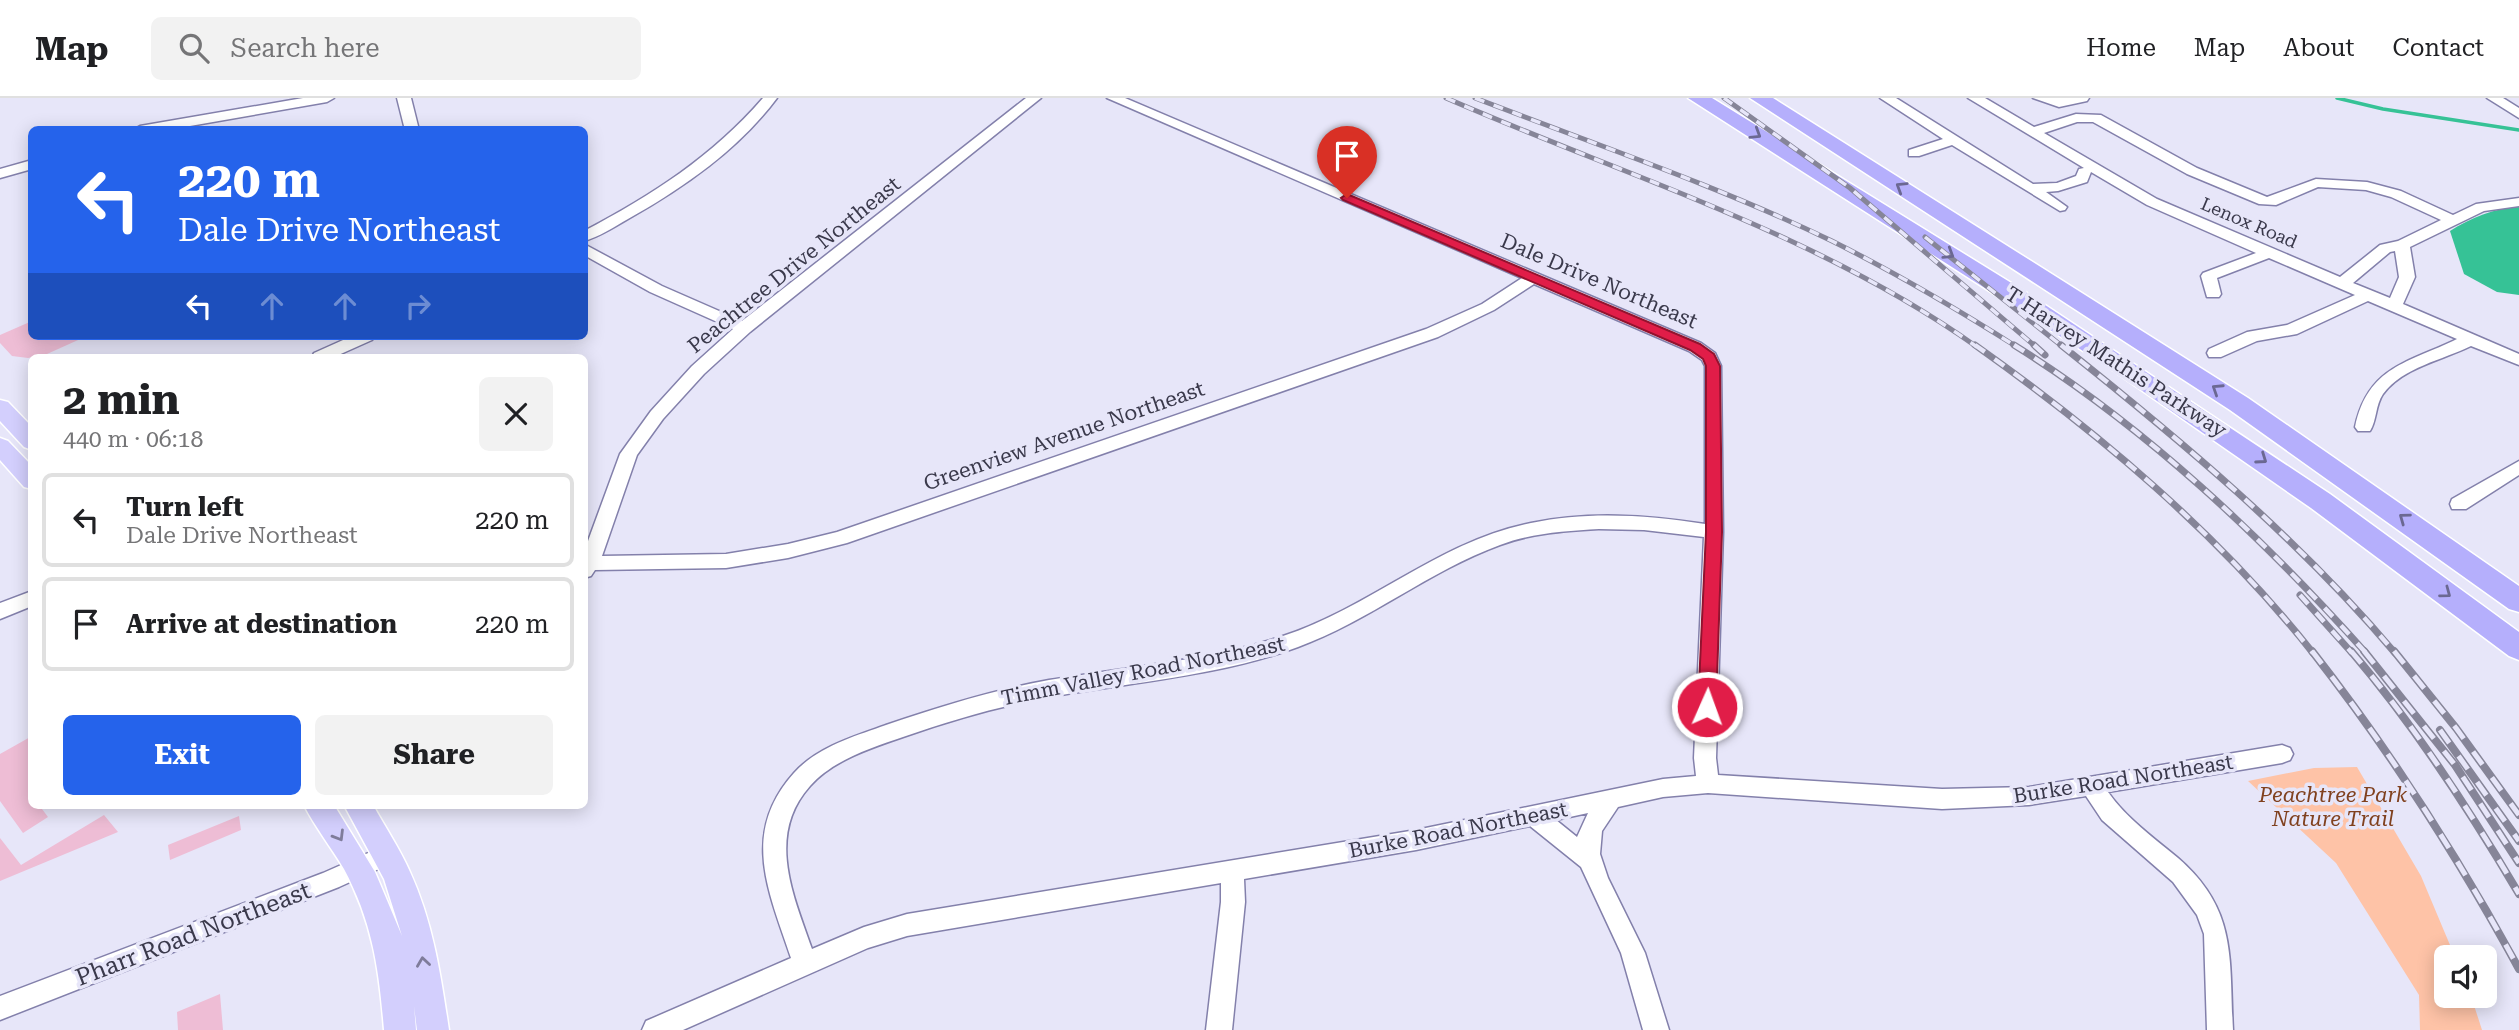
<!DOCTYPE html>
<meta charset="utf-8">
<style>
:root{--surface:#fff;--page:#f2f2f2;--text:#202124;--muted:#757577;--line:#e0e0e0;--accent:#2563eb}
body{margin:0;font-family:"Roboto Serif",serif;background:var(--page);color:var(--text);height:100vh;display:flex;flex-direction:column;font-size:26px;white-space:nowrap}
*{box-sizing:border-box;margin:0}
p{font-size:23px;color:var(--muted)}
.icon{flex:none;width:38px;height:38px;fill:none;stroke:currentColor;stroke-width:2;stroke-linecap:round;stroke-linejoin:round}
.map{position:relative;flex:1;overflow:hidden}
.drawer{position:absolute;left:28px;top:256px;width:560px;height:455px;display:flex;flex-direction:column;background:var(--surface);border-radius:10px;box-shadow:0 4px 18px #0003}
.drawer>*{flex:none}
.guide{position:absolute;left:28px;top:28px;width:560px;height:214px;border-radius:10px;box-shadow:0 4px 18px #0003;background:#2563eb;color:#fff;overflow:hidden}
.buttons{position:absolute;left:2434px;top:847px;display:grid;gap:14px}
.buttons a{display:grid;place-items:center;width:63px;height:63px;border-radius:10px;background:var(--surface);box-shadow:0 4px 18px #0003;font-size:35px}
.pin{position:absolute;display:grid;place-items:center;width:60px;height:60px;color:#fff;margin:-72px -30px;border-radius:50% 50% 50% 0;rotate:-45deg;box-shadow:0 0 7px #0007}
.pin .icon{rotate:45deg}
.me{position:absolute;width:77px;margin:-38px;rotate:2deg;stroke-linejoin:round;filter:drop-shadow(0 0 5px #0008)}
.turn{display:flex;align-items:center;gap:24px;height:147px;padding:0 35px;font-size:32px}
.turn .icon{width:91px;height:91px;stroke-width:2.5}
.turn b{display:block;font-size:49px;line-height:60px}
.lanes{display:flex;align-items:center;height:66px;padding:0 35px;background:#0003;justify-content:center;gap:35px;direction:ltr}
.lanes .off{opacity:.35}
.round{display:grid;place-items:center;flex:none;width:74px;height:74px;border-radius:10px;background:var(--page)}
.headline{display:flex;align-items:center;justify-content:space-between;height:119px;padding:0 35px}
h1{font-size:42px;font-weight:700;line-height:52px}
.button{display:flex;gap:14px;margin-top:auto;padding:14px 35px}
.button a{flex:1;height:80px;border-radius:10px;background:var(--accent);color:#fff;font-size:28px;font-weight:700;line-height:80px;text-align:center}
.button a+a{background:var(--page);color:var(--text)}
ul{padding:0;list-style:none}
li{display:flex;align-items:center;gap:21px;height:94px;margin:0 14px 10px;padding:0 21px;border:4px solid var(--line);border-radius:10px}
li div{flex:1}
li b{display:block;font-size:26px}
li em{font-style:normal}
header{display:flex;align-items:center;gap:42px;box-sizing:border-box;height:98px;padding:0 35px;background:var(--surface);border-bottom:2px solid var(--line)}
header strong{font-size:33px}
nav{display:flex;gap:38px;margin-inline-start:auto;font-size:24px}
.search{width:490px;height:63px;background:var(--page);display:flex;align-items:center;gap:18px;box-sizing:border-box;padding:0 24px;border-radius:10px;color:var(--muted);font-size:26px}
.map>svg:first-child{display:block}
.green{fill:#fec3a7}
.water{fill:#36c296}
.lines{fill:none;stroke-linecap:round;stroke-linejoin:round}
.stream{stroke:#36c296;stroke-width:3.5}
.building{fill:#eebdd5}
.minor-casing{stroke:#8380ab;stroke-width:3}
.major-casing{stroke:#fff;stroke-width:3}
.highway-casing{stroke:#fff;stroke-width:3}
.minor{fill:#fff;fill-rule:evenodd}
.major{fill:#d3cffd;fill-rule:evenodd}
.highway{fill:#b5affc;fill-rule:evenodd}
.rail-far2-casing{stroke:#868598;stroke-width:5}
.rail-far1-casing{stroke:#868598;stroke-width:7}
.rail-casing{stroke:#868598;stroke-width:8}
.rail-far2{stroke:#e7e6f9;stroke-width:3.5;stroke-dasharray:10;stroke-linecap:butt}
.rail-far1{stroke:#e7e6f9;stroke-width:4.5;stroke-dasharray:12;stroke-linecap:butt}
.rail{stroke:#e7e6f9;stroke-width:5;stroke-dasharray:16;stroke-linecap:butt}
.oneway{stroke:#6b6892}
.oneway2{stroke:#7f7c9b}
.route{fill:#e11d48;stroke:#92132f;stroke-width:2}
.labels{text-anchor:middle;stroke-width:7;stroke-linejoin:round;paint-order:stroke}
.far-street-label{font-size:18px;fill:#3a394b;stroke:#e7e6f9}
.street-label{font-size:21px;fill:#3a394b;stroke:#e7e6f9}
.park-label{font-size:21px;font-style:italic;fill:#80411f;stroke:#e7e6f9}
.near-street-label{font-size:24px;fill:#3a394b;stroke:#e7e6f9}
</style>
<header>
<strong>Map</strong>
<div class="search"><svg class="icon" aria-label="search" viewBox="0 0 24 24"><circle cx="10" cy="10" r="6"/><path d="M15 15l6 6"/></svg>Search here</div>
<nav><a>Home</a><a>Map</a><a>About</a><a>Contact</a></nav>
</header>
<div class="map">
<svg width="2519" height="932" viewBox="0 0 2519 932">
<rect width="100%" height="100%" fill="#e7e6f9"/>
<path class="green" d="M2357,669L2421,778L2455,859H2446V898H2471L2482,932H2420L2419,897L2336,765L2248,683L2314,670Z"/>
<path class="water" d="M2519,109V197L2497,194L2464,176L2450,133C2470,120 2495,110 2519,109Z"/>
<g class="lines">
<path class="stream" d="M2337,0L2383,11L2519,32"/>
</g>
<path class="building" d="M32,223V238H87L47,256L28,260L12,258L0,245V237Z
M32,638V707H39L48,719L23,735L0,703V656Z
M104,717L118,734L0,783V740L21,767Z
M239,718L241,732L170,762L168,747Z
M220,896L223,932H178L177,914Z"/>
<g class="lines">
<g class="minor-casing">
<path id="minor" d="M303,0H334L327,4L167,32H133L140,28Z
M397,0H411L419,32H405Z
M763,0H777C738,52 683,90 628,121C614,129 599,139 584,143V133C651,98 713,58 763,0Z
M1026,0H1041L750,234L704,276L663,321L637,357L602,458L726,456L788,446L837,434L1426,231L1482,206L1522,180L1107,0H1125L1701,245L1715,255L1721,268L1723,434L1716,660L1718,677L1942,691L2029,689L2282,647L2290,650L2293,656L2290,662L2282,665L2108,694C2126,720 2154,740 2178,760C2238,812 2229,861 2233,932H2207L2204,836L2197,817L2173,784L2102,722L2086,698L2029,707L1942,711L1708,695L1663,699L1618,709L1602,733L1600,756L1608,780L1645,855L1669,932H1643L1621,855L1581,769L1530,728L1416,752L1244,781L1245,804L1232,932H1206L1221,804V785L907,838L868,850L683,932H642L646,923L791,860C769,794 740,735 794,675C817,649 855,638 886,627C939,609 993,592 1049,582C1127,569 1207,563 1283,538C1370,510 1439,443 1531,425C1588,413 1647,417 1705,426V268L1702,262L1689,253L1534,186L1494,212L1438,239L847,445L788,460L726,470L595,472L591,478L584,480V454L620,356L651,313L692,268L733,231L650,194L584,157V146L662,188L742,223ZM1599,431L1644,432L1704,439L1694,660L1696,678L1663,681L1416,732L907,816L864,829L812,851C793,797 766,737 810,688C833,662 871,650 903,639C949,623 996,609 1045,600C1129,584 1217,579 1298,549C1369,523 1429,473 1500,447C1532,435 1566,433 1599,431ZM1588,715L1577,739L1556,722Z
M1880,0H1896L2033,86L2057,85L2076,78L2079,71L2084,70L1968,0H1985L2034,29L2076,16L2101,17L2197,70L2267,99L2316,81L2367,84L2401,93L2453,117L2476,106L2519,100V108L2484,113L2410,149L2415,179L2403,206L2519,256V267L2471,248C2443,262 2403,269 2383,296C2375,308 2377,322 2370,333H2358L2355,329C2368,268 2408,265 2457,241L2368,203L2297,236L2257,243L2221,259H2209L2207,255L2209,251L2247,234L2287,227L2355,197L2269,160L2217,180L2221,196L2219,199H2207L2201,178L2203,175L2256,155L2147,107L2091,74L2087,84L2058,93L2046,94L2067,109L2065,112L2060,113L1952,47L1919,58H1909V52L1943,41ZM2077,24H2093L2187,76L2259,106L2276,107L2318,89L2366,92L2391,99L2441,122L2398,143L2380,147L2340,179L2157,101L2044,35ZM2395,153L2399,179L2390,200L2353,185L2390,154Z
M2033,0H2089L2087,3L2059,9Z
M2487,0H2503L2519,10V20Z
M32,62V71L0,80V71Z
M352,238H374L372,242L334,259H312L314,255Z
M2519,363V377L2466,411H2452L2450,406L2452,401Z
M32,493V508L0,521V505Z
M384,748L392,751L395,758L392,765L339,789L0,922V898L323,775Z"/>
</g>
<g class="major-casing">
<path id="major" d="M0,302L8,304L32,329V352L24,349L0,323Z
M0,340L8,343L32,368V391L24,389L0,362Z
M304,707H334L375,774L402,838L384,781L344,707H373C385,729 400,751 410,774C433,824 441,878 449,932H417L414,908L416,932H384C379,872 373,825 344,771C331,749 315,729 304,707Z"/>
</g>
<g class="highway-casing">
<path id="highway" d="M1688,0H1712L2021,191L2330,396L2519,534V562L2509,558L2311,410L2108,269Z
M1750,0H1773L2248,300L2519,488V514L2509,511L2230,312Z"/>
</g>
<use href="#minor" class="minor"/>
<use href="#major" class="major"/>
<use href="#highway" class="highway"/>
<g class="rail-far2-casing">
<path id="rail-far2" d="M1446,0C1625,78 1817,135 1977,249
M1475,0C1594,46 1716,87 1832,143C1896,175 1957,211 2017,249
M1724,0L1850,90L2036,249
M1925,139L2063,249"/>
</g>
<g class="rail-far1-casing">
<path id="rail-far1" d="M1975,247C2099,335 2218,435 2313,555
M2014,247C2147,330 2262,439 2366,555
M2034,247L2045,257
M2061,247C2179,341 2297,439 2395,555
M2300,497L2352,555"/>
</g>
<g class="rail-casing">
<path id="rail" d="M2312,553C2391,654 2458,759 2519,871
M2351,553C2415,628 2469,711 2519,796
M2364,553L2455,667L2519,765
M2394,553L2456,630L2519,717
M2440,632L2519,743"/>
</g>
<use href="#rail-far2" class="rail-far2"/>
<use href="#rail-far1" class="rail-far1"/>
<use href="#rail" class="rail"/>
</g>
<defs><path id="oneway-chevron" d="M-2-3.5L2.5 0L-2 3.5" fill="none" stroke-width="1.6" stroke-linecap="round" stroke-linejoin="round" transform="scale(1.75)"/></defs>
<g class="oneway">
<use href="#oneway-chevron" transform="translate(1756 36) rotate(32)"/>
<use href="#oneway-chevron" transform="translate(1901 89) rotate(-148)"/>
<use href="#oneway-chevron" transform="translate(1949 156) rotate(32)"/>
<use href="#oneway-chevron" transform="translate(2217 291) rotate(-147)"/>
<use href="#oneway-chevron" transform="translate(2262 361) rotate(35)"/>
<use href="#oneway-chevron" transform="translate(2404 420) rotate(-144)"/>
<use href="#oneway-chevron" transform="translate(2446 495) rotate(37)"/>
</g>
<g class="oneway2">
<use href="#oneway-chevron" transform="translate(339 738) rotate(59)"/>
<use href="#oneway-chevron" transform="translate(423 864) rotate(-98)"/>
</g>
<path class="route" d="M1347,96L1700,246L1714,256L1720,268L1722,434L1716,609L1713,614H1701L1698,609L1706,434V268L1703,261L1690,252L1343,102L1341,100Z"/>
<g class="labels">
<g class="far-street-label">
<text transform="translate(2249 125) rotate(23)" y="6">Lenox Road</text>
</g>
<g class="street-label">
<text transform="translate(794 167) rotate(-39)" y="7">Peachtree Drive Northeast</text>
<text transform="translate(1599 183) rotate(23)" y="7">Dale Drive Northeast</text>
<text transform="translate(2116 264) rotate(33)" y="7">T Harvey Mathis Parkway</text>
<text transform="translate(1064 338) rotate(-19)" y="7">Greenview Avenue Northeast</text>
<text transform="translate(1143 573) rotate(-11)" y="7">Timm Valley Road Northeast</text>
<text transform="translate(2123 681) rotate(-9)" y="7">Burke Road Northeast</text>
<text transform="translate(1458 732) rotate(-11)" y="7">Burke Road Northeast</text>
</g>
<g class="park-label">
<text x="2333" y="704">Peachtree Park<tspan x="2333" dy="24">Nature Trail</tspan></text>
</g>
<g class="near-street-label">
<text transform="translate(193 836) rotate(-21)" y="8">Pharr Road Northeast</text>
</g>
</g>
</svg>
<div class="buttons">
<a><svg class="icon" aria-label="sound" viewBox="0 0 24 24"><path d="M4 9h4l5-4v14l-5-4H4zM17 9q2 3 0 6"/></svg></a>
</div>
<div class="pin" style="left:1347px;top:100px;background:#d93025"><svg class="icon" aria-label="arrive" viewBox="0 0 24 24"><path d="M6 21V4h12l-3 4 3 4H6"/></svg></div>
<svg class="me" style="left:1707px;top:609px" viewBox="-20 -20 40 40"><circle r="17" fill="#e11d48" stroke="#fff" stroke-width="3"/><path d="M0-11L8 9 0 5-8 9z" fill="#fff"/></svg>
<div class="guide">
<div class="turn"><svg class="icon" aria-label="left" viewBox="0 0 24 24"><path d="M17 20v-9H6M10 6l-5 5 5 5"/></svg><div><b>220 m</b>Dale Drive Northeast</div></div>
<div class="lanes"><svg class="icon" aria-label="left" viewBox="0 0 24 24"><path d="M17 20v-9H6M10 6l-5 5 5 5"/></svg><svg class="icon off" aria-label="ahead" viewBox="0 0 24 24"><path d="M12 20V5M6 11l6-6 6 6"/></svg><svg class="icon off" aria-label="ahead" viewBox="0 0 24 24"><path d="M12 20V5M6 11l6-6 6 6"/></svg><svg class="icon off" aria-label="right" viewBox="0 0 24 24"><path d="M7 20v-9h11M14 6l5 5-5 5"/></svg></div>
</div>
<section class="drawer">
<div class="headline"><div><h1>2 min</h1><p>440 m · 06:18</p></div><a class="round"><svg class="icon" aria-label="close" viewBox="0 0 24 24"><path d="M6 6l12 12M18 6L6 18"/></svg></a></div>
<ul>
<li><svg class="icon" aria-label="left" viewBox="0 0 24 24"><path d="M17 20v-9H6M10 6l-5 5 5 5"/></svg><div><b>Turn left</b><p>Dale Drive Northeast</p></div><em>220 m</em></li>
<li><svg class="icon" aria-label="arrive" viewBox="0 0 24 24"><path d="M6 21V4h12l-3 4 3 4H6"/></svg><div><b>Arrive at destination</b></div><em>220 m</em></li>
</ul>
<div class="button"><a>Exit</a><a>Share</a></div>
</section>
</div>
